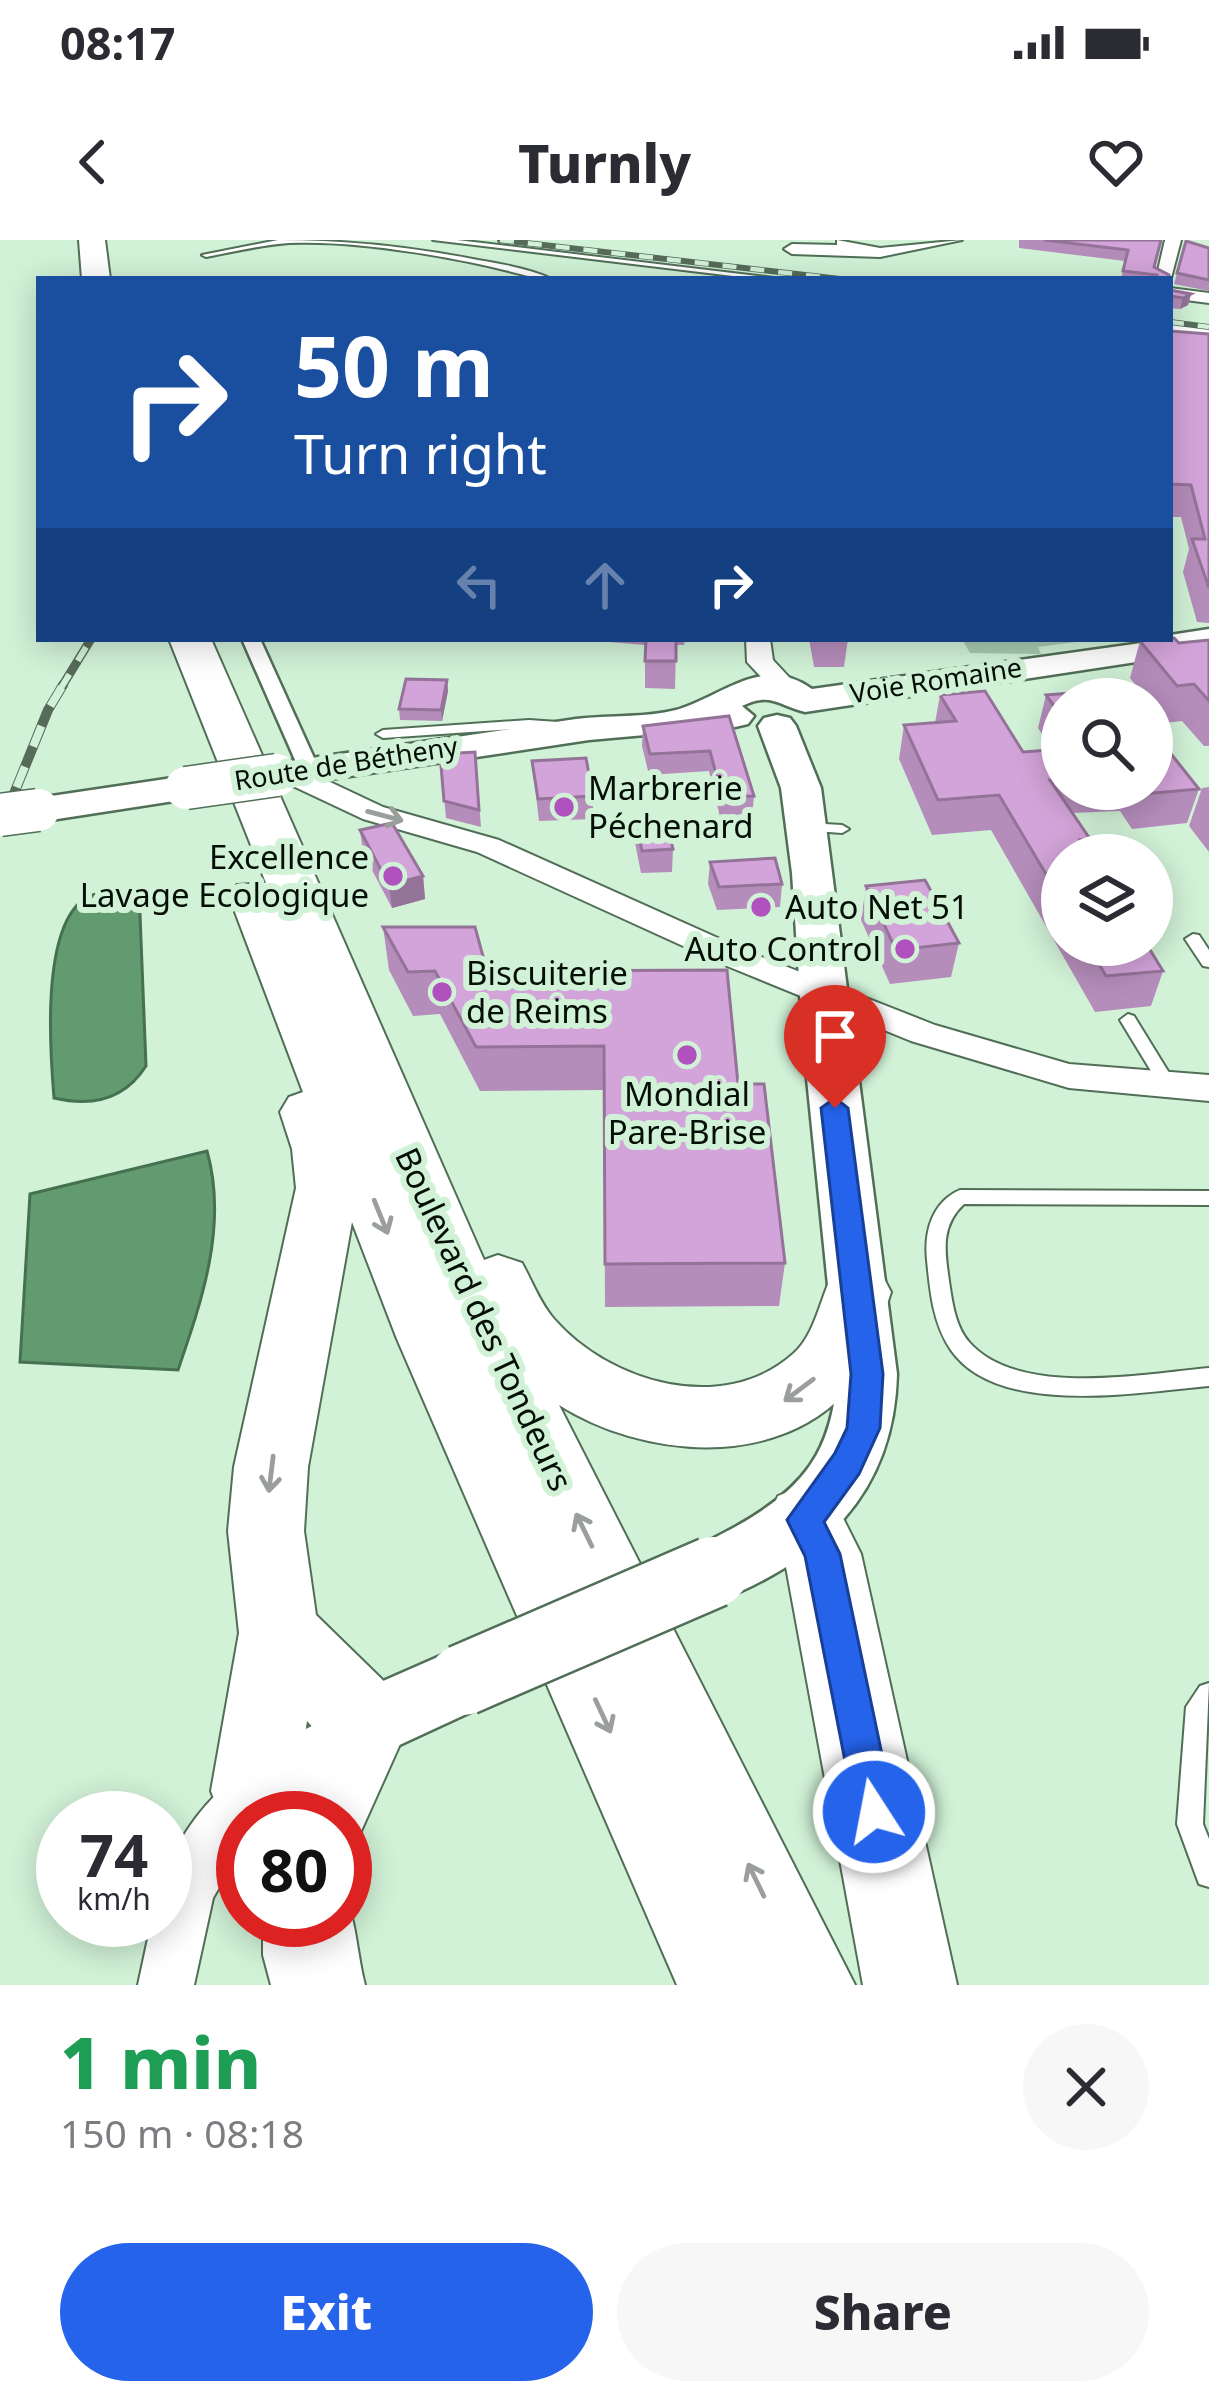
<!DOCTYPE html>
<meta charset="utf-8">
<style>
:root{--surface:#fff;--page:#f7f7f7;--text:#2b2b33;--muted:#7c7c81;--accent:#2563eb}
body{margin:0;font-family:"Noto Sans",sans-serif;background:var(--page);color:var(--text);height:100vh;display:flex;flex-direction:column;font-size:45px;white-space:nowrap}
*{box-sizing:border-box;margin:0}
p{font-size:39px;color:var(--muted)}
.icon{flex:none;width:66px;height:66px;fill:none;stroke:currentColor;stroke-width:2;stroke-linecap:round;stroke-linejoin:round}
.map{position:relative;height:1745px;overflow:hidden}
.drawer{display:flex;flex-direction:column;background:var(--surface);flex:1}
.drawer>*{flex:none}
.banner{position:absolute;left:36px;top:36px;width:1137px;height:366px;border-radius:0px;box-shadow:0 6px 30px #0003;background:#1a4fa0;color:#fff;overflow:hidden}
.fabs{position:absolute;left:1041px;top:438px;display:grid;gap:24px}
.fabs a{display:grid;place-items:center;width:132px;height:132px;border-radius:50%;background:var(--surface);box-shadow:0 6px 30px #0003;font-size:60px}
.speed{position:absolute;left:36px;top:1551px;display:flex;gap:24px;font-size:60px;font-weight:700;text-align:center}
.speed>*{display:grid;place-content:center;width:156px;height:156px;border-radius:50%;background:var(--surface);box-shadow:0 6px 30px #0003;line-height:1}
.speed small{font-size:30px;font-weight:400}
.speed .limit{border:18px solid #d22;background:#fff;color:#111}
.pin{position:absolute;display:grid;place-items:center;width:102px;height:102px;color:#fff;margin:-123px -51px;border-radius:50% 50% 50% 0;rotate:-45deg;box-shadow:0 0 12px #0007}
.pin .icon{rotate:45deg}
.me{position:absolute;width:132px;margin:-66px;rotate:349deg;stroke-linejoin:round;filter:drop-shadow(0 0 9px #0008)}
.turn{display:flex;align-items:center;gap:42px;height:252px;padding:0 60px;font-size:54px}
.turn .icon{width:156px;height:156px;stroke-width:2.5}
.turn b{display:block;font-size:84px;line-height:102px}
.lanes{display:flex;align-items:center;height:114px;padding:0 60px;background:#0003;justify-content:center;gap:60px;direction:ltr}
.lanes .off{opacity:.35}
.round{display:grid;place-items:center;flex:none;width:126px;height:126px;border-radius:63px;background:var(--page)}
.overview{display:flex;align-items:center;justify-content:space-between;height:204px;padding:0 60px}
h1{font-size:72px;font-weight:800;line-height:90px;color:#1e9e55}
.button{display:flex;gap:24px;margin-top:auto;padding:24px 60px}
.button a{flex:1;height:138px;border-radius:72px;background:var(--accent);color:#fff;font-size:48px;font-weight:800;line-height:138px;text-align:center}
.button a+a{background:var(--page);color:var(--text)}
.status{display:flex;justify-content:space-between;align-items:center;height:84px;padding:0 60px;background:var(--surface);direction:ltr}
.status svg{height:33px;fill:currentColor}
header{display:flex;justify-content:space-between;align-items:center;height:156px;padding:0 60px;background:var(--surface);font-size:54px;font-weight:800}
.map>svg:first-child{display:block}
.green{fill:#a8caaf}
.water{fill:#629b6f;stroke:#467150;stroke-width:3}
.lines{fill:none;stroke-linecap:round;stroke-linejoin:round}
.service-casing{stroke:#516e57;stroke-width:4}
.pedestrian-casing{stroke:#516e57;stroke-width:5}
.minor-casing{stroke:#516e57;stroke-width:4}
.secondary-casing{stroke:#516e57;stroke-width:5}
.trunk-casing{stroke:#516e57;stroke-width:4}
.service{fill:#fff;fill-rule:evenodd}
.pedestrian{fill:#fff;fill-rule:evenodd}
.minor{fill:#fff;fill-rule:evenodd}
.secondary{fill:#fff;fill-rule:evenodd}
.trunk{fill:#fff;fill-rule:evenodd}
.rail-far2-casing{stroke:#576b5b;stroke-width:6}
.rail-far1-casing{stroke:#576b5b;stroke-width:9}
.rail-casing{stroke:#576b5b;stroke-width:10}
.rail-far2{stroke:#d1f2d7;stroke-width:4.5;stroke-dasharray:14;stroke-linecap:butt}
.rail-far1{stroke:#d1f2d7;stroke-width:6;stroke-dasharray:16;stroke-linecap:butt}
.rail{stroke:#d1f2d7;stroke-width:8;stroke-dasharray:22;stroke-linecap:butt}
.secondary-bridge-far1-casing{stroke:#516e57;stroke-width:45;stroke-linecap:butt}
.secondary-bridge-casing{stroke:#516e57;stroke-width:75;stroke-linecap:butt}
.secondary-bridge-far1{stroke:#fff;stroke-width:42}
.secondary-bridge{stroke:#fff;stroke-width:70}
.wall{fill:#b58dbb}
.shaded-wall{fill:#947398}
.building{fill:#d3a4d9;stroke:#947398;stroke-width:3}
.oneway{stroke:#9b9f9c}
.route{fill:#2563eb;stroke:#184099;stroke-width:3}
.poi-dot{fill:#af52bd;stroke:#d1f2d7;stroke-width:4.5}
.labels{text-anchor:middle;stroke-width:12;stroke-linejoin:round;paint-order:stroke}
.far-street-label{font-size:27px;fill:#050f07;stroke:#d1f2d7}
.poi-label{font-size:33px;fill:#050f07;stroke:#d1f2d7;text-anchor:start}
.street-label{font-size:33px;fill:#050f07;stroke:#d1f2d7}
</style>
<div class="status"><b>08:17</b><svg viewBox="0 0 49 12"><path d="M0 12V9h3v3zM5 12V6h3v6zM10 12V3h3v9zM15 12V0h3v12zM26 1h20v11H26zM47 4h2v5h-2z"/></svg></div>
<header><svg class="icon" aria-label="back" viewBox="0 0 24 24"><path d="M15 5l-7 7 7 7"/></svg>Turnly<svg class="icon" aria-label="heart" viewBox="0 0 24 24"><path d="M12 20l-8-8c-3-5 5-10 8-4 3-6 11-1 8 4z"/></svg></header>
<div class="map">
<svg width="1209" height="1745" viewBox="0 0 1209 1745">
<rect width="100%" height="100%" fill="#d1f2d7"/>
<path class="green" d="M962,399H1099L1038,407L1041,414L970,413Z"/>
<path class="water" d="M139,649L146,826C125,859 92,867 54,858C50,810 41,690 84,659C97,650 124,651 139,649Z
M207,911C228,985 202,1060 178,1130L20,1122L30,954Z"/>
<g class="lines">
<g class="service-casing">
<path id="service" d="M278,0C346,0 412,7 478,20C503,24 530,29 552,39H539C468,19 362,0 289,3C261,5 233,12 206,17L202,15Z
M433,0H457L783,39H758Z
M1170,84L1209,89V95L1170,90Z
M529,480L558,482L565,486L558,490L529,488L383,498L376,494L383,490Z
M807,583L842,585L849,589L842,593L802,590V584Z
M1193,694L1199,695L1209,710V727L1203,726L1185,699Z
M1128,774L1134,776L1174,841L1177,845L1174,849H1162L1120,780Z
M960,950L1209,951V965L964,964C940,986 945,1012 949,1041C952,1061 955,1086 969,1102C1018,1158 1142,1134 1209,1128V1146C1139,1152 998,1178 951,1110C933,1084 930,1051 927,1020C924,992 932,962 960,950Z
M1209,1443L1203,1584L1209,1599V1647L1199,1644L1177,1584L1186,1467L1200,1446Z"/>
</g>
<g class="pedestrian-casing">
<path id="pedestrian" d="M242,399H260L319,529L316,533L309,535L299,529Z"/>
</g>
<g class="minor-casing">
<path id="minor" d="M837,0L880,8L962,0L880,17L792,14L784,9L792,4L837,5Z
M1165,0H1181L1170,42L1156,39Z
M1170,48L1209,53V63L1170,58Z
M746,399H770L773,420L800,449L796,455H778L747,422Z
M277,527L313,534L383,567L499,600L749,712L935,785L1069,824L1209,835V861L1069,848L911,801L727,726L477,612L363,579L295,547L267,541L263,535L267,529Z
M348,1469L366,1476L373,1494L366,1512L269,1578H243V1606L213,1658L194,1745H138L152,1680H165C165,1668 163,1654 165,1643C182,1560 276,1499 348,1469Z"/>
</g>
<g class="secondary-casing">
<path id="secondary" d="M1209,389V411L805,472C777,465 771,452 742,466L754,476L748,484L735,487L589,500L277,547L263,543L257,535L263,527L277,523C377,509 476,494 576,479C608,475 645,478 676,470C722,457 763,413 812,449L1170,399V395Z
M777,475L790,478L796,486L821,548L897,1134C894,1255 821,1321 713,1363L690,1354L680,1332C692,1305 710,1301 735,1287C803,1249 833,1212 837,1134L803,799L792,633L781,548L758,486L764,478Z
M186,536L200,539L206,548L200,557L38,582L24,579L18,570L24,561L38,558Z
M463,1406L488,1416L498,1440L488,1464L367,1520L342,1509L331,1484L342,1459Z"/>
</g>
<g class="trunk-casing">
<path id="trunk" d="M79,0H105L110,39H82Z
M169,399H211L484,1020L498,1015L522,1023C532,1041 540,1063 554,1079C610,1143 723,1176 793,1114C815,1095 820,1059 833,1033L857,1025L881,1033L891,1052C880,1085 870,1127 845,1153C773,1230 641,1217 559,1165L855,1745H677L397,1099L352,982L308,1227L304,1291L316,1375L397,1454L409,1484L353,1609L345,1612V1578H243V1590L223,1582L211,1551L239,1393L228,1291L234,1227L296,948L292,909L280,872L289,857L303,852L229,656L237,645L266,643ZM307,1481L318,1493L300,1528Z
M805,1245L832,1256L861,1314L957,1745H863L784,1316L767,1280L778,1256Z
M345,1656C357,1685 357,1715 365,1745H271L263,1715V1680H345Z"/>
</g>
<use href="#service" class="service"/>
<use href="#pedestrian" class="pedestrian"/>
<use href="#minor" class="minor"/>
<use href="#secondary" class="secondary"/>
<use href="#trunk" class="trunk"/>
<g class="rail-far2-casing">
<path id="rail-far2" d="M500,0L840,39
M1170,82L1209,87"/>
</g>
<g class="rail-far1-casing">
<path id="rail-far1" d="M61,448L91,399"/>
</g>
<g class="rail-casing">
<path id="rail" d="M0,588L48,470L63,445"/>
</g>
<use href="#rail-far2" class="rail-far2"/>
<use href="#rail-far1" class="rail-far1"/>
<use href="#rail" class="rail"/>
<g class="secondary-bridge-far1-casing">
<path id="secondary-bridge-far1" d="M186,548L277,535
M0,575L38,570"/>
</g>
<g class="secondary-bridge-casing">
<path id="secondary-bridge" d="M463,1440L713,1332"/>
</g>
<use href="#secondary-bridge-far1" class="secondary-bridge-far1"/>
<use href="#secondary-bridge" class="secondary-bridge"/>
</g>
<path class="wall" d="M1019,0H1161L1154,27L1169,39H1121L1125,21L1019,8Z
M1186,1L1209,8V51L1174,44Z
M1170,50L1191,54L1188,65L1180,69L1170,68Z
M1170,91L1209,94V383L1197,382L1183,332L1189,309L1181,277H1170Z
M598,399H685L684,405H676L675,449L645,448V405L598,401Z
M809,399H963H848L844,427H814Z
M1209,400V506H1204L1182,481L1166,483L1152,466V459H1147L1130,438L1140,401L1179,403Z
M447,440L448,451L442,481L400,480L399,469Z
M940,455L1023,512L1053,510L1038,488L1046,455L1062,459V549H1199L1187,583L1132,589L1120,571L1072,573L1090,599L1086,610L1062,615V705H1147L1163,731L1151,766L1095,772L991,590L932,595L899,519L904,485L935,483Z
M729,476L754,556L752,576L720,577L709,531L649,535L642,506L643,486Z
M475,512L481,587L446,578L440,514Z
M532,521L593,556V579L539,581Z
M1209,547V612L1189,586L1202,548Z
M635,580L673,609L672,632L641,633L635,603Z
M360,590L423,636L425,659L392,668L363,613Z
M710,622L782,644L780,667L717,670L708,644Z
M866,646L959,703L951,737L890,744L861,680Z
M383,687L738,844L785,1023L779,1066L605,1067L604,850L480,851L440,774L413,776L389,730Z"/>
<path class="shaded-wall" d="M1191,54L1188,65L1180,69L1183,58Z
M447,440L448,451L442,481L441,470Z
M423,636L425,659L392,668L389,645Z"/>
<path class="building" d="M1044,0H1161L1154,27L1169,35V39H1156L1157,35L1123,31L1128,10Z
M1186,1L1209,8V40L1177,33Z
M1170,50L1191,54L1183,58L1170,56Z
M1170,91L1209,94V348L1192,299H1205L1191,245L1170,244Z
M1174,398L1179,403L1209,400V461L1194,444L1177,446L1140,401Z
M646,399H676V421H645Z
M406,439L447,440L441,470L399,469Z
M1119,449L1127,459H1062V477L1046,455Z
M985,451L1023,512L1062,509V540H1050L1090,599L1080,600L1089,615H1062V661L999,555L938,560L904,485L956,481L940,455Z
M729,476L754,556L722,557L710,511L650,514L643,486Z
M1152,490L1199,549L1143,554L1139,549H1152Z
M475,512L479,570L444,561L440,514Z
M586,518L593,556L538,559L532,521Z
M666,579L673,609L642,611L635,580Z
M392,583L423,636L389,645L360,590Z
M775,618L782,644L719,647L710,622Z
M925,640L959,703L896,710L866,646Z
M383,687H475L487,731L727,730L738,844H764L785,1023L605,1024L604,806L476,807L435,731L408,732Z
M1088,705H1147L1163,731L1106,736Z"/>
<defs><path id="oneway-shaft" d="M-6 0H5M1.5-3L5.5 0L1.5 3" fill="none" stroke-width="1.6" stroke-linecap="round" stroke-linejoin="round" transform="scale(3)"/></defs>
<g class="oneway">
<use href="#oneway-shaft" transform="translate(385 576) rotate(15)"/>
<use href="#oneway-shaft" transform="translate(381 977) rotate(68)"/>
<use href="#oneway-shaft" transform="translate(799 1150) rotate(143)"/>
<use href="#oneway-shaft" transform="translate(271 1234) rotate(97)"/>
<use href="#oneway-shaft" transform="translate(584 1290) rotate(-116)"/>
<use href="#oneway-shaft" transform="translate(603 1476) rotate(65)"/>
<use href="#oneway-shaft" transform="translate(756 1640) rotate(-116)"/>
</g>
<path class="route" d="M835,858L848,868L883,1134L880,1188L859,1234L824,1282L840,1314L894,1572L889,1586L874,1592L860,1586L855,1572L805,1316L787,1280L835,1213L847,1188L851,1134L821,868Z"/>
<g class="poi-dot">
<circle cx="564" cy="567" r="12"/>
<circle cx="393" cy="636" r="12"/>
<circle cx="761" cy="667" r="12"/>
<circle cx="905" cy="709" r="12"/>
<circle cx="442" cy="752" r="12"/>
<circle cx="687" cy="815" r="12"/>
</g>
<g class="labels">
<g class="far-street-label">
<text transform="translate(936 441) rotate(-9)" y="9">Voie Romaine</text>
<text transform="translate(346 524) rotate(-9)" y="9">Route de Bétheny</text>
</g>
<g class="poi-label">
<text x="588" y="560">Marbrerie<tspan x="588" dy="38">Péchenard</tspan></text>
<text x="369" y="629" text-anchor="end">Excellence<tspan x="369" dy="38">Lavage Ecologique</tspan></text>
<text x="785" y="679">Auto Net 51</text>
<text x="881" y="721" text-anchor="end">Auto Control</text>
<text x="466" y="745">Biscuiterie<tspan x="466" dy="38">de Reims</tspan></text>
<text x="687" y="866" text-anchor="middle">Mondial<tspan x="687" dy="38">Pare-Brise</tspan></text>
</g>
<g class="street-label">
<text transform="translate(484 1079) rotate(65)" y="12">Boulevard des Tondeurs</text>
</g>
</g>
</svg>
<div class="fabs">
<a><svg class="icon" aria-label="search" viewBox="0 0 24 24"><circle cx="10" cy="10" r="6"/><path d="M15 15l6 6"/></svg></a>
<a><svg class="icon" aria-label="layers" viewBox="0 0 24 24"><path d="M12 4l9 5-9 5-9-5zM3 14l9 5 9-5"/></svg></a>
</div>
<div class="speed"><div>74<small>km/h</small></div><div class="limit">80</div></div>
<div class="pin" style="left:835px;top:868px;background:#d93025"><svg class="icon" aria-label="arrive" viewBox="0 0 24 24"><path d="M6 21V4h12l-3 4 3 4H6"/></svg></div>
<svg class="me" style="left:874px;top:1572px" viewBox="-20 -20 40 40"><circle r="17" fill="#2563eb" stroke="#fff" stroke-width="3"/><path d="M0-11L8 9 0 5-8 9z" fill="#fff"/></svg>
<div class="banner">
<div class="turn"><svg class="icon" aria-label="right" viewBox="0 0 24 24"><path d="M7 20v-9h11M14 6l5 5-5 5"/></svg><div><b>50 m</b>Turn right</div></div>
<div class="lanes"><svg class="icon off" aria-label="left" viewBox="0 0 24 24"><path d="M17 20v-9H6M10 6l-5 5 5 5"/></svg><svg class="icon off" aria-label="ahead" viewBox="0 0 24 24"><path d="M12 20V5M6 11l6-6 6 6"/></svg><svg class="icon" aria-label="right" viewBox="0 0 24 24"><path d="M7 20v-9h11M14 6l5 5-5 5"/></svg></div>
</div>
</div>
<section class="drawer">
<div class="overview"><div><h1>1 min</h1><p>150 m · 08:18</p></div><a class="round"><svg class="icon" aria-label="close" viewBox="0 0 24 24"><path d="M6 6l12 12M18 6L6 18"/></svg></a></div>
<div class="button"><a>Exit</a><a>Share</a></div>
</section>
